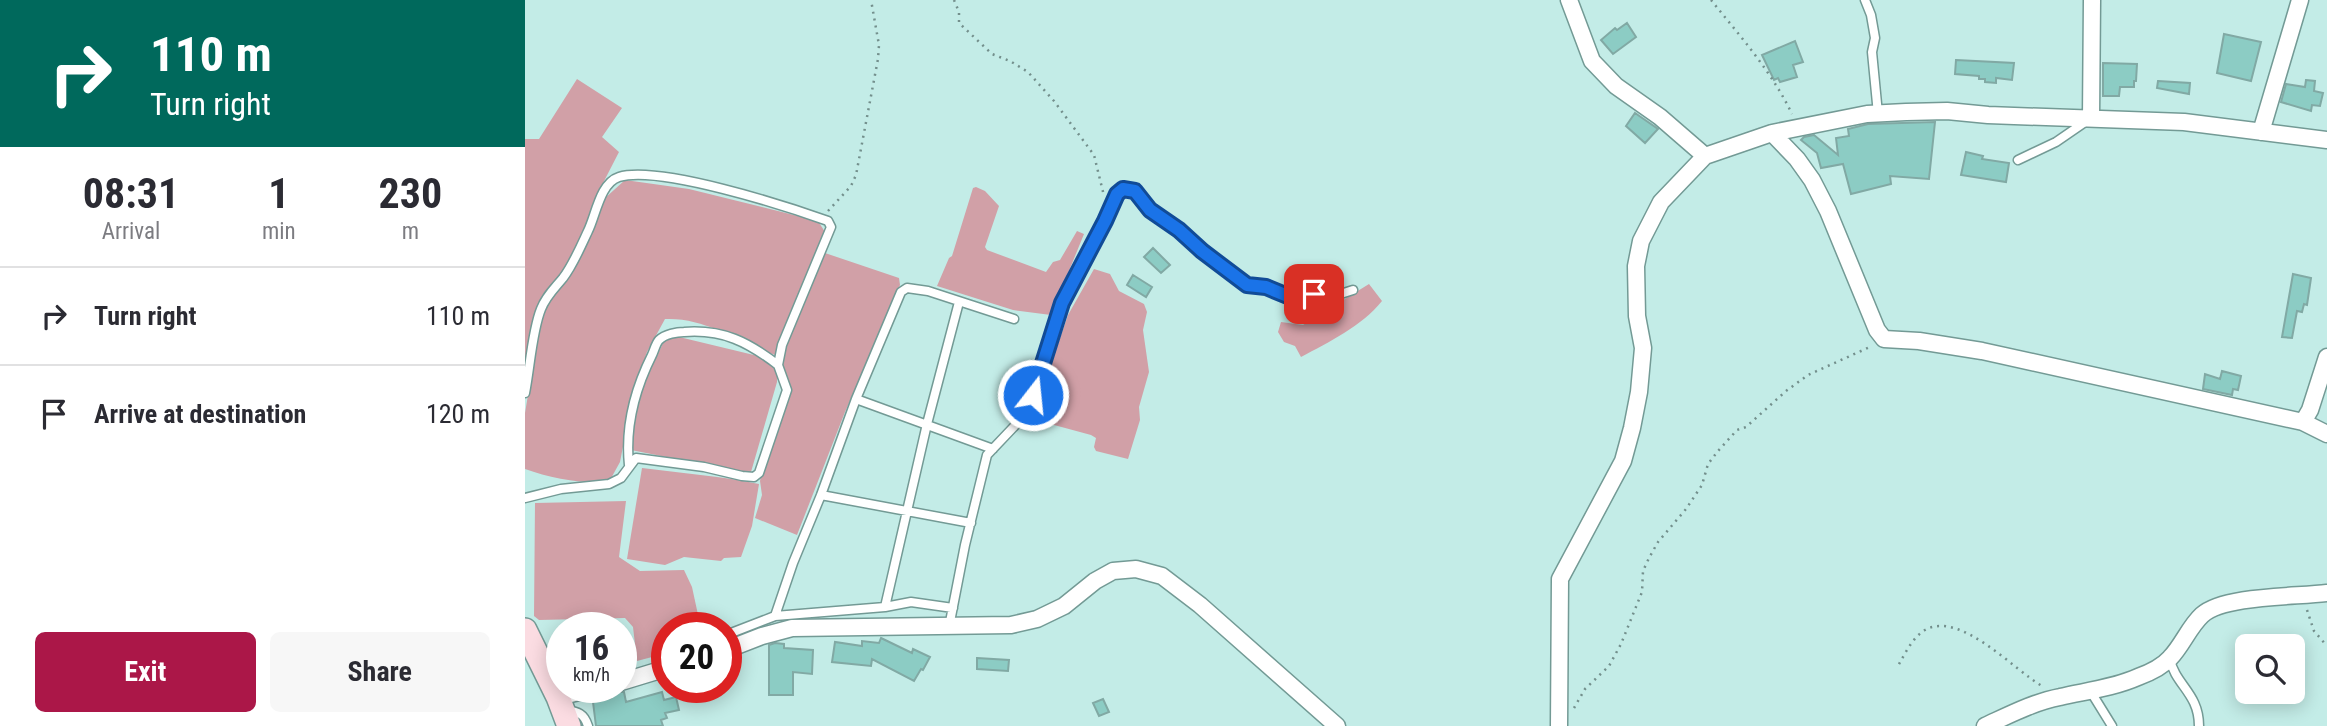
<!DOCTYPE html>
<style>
:root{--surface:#fff;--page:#f7f7f7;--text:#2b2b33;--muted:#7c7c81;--line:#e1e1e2;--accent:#ab1748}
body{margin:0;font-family:"Roboto Condensed",sans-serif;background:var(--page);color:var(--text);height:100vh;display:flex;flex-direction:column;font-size:26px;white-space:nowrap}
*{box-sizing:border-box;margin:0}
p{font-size:23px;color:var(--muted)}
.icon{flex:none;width:38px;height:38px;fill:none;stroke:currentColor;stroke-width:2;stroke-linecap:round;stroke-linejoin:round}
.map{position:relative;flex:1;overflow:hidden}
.sheet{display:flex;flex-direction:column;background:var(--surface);width:525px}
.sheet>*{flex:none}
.top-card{background:#00695c;color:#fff;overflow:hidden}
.fabs{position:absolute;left:1710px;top:634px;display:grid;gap:14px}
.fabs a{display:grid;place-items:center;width:70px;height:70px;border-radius:10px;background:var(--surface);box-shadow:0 4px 18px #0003;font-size:35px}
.speed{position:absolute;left:21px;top:612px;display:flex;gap:14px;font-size:35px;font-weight:700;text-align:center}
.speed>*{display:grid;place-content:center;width:91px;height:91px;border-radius:50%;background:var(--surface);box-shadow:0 4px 18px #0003;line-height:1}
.speed small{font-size:18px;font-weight:400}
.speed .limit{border:10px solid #d22;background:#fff;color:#111}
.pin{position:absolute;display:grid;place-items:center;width:60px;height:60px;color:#fff;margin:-30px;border-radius:14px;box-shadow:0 4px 10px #0006}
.me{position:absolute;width:77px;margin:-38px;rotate:16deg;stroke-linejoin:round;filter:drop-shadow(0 0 5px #0008)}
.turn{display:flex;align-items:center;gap:24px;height:147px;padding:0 35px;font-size:32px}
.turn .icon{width:91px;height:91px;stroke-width:2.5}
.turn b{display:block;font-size:49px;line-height:60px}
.eta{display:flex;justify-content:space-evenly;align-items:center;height:119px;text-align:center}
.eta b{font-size:42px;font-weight:700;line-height:49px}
.cta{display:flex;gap:14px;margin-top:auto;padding:14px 35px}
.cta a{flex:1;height:80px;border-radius:10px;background:var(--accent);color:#fff;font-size:28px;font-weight:700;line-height:80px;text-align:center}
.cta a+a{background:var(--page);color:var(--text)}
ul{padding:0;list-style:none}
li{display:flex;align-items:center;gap:21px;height:98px;padding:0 35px;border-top:2px solid var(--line)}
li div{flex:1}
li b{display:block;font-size:26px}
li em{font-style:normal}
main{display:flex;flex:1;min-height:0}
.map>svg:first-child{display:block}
.green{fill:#d1a0a7}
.building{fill:#8cccc4;stroke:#81a9a4;stroke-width:2}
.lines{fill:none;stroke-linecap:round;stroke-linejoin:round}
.lane-casing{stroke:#739a95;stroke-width:11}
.street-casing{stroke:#739a95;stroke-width:19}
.secondary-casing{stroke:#739a95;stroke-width:26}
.path{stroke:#738f8c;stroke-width:2.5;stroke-dasharray:2 5;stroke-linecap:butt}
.lane{stroke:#fff;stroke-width:8}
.street{stroke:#fff;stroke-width:16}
.secondary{stroke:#fbdce2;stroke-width:23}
.route-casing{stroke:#114b97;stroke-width:18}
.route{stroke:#1a73e8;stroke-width:12}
</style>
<main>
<section class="sheet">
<div class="top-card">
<div class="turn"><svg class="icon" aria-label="right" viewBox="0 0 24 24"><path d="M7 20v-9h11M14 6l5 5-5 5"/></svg><div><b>110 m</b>Turn right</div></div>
</div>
<div class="eta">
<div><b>08:31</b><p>Arrival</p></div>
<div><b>1</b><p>min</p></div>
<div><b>230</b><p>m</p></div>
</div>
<ul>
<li><svg class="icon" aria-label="right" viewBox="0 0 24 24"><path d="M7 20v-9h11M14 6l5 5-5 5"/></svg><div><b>Turn right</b></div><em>110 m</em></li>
<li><svg class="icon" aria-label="arrive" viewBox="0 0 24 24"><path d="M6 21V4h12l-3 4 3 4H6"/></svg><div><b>Arrive at destination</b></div><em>120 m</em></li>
</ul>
<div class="cta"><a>Exit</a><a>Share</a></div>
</section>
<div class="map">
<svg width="1802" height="726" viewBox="0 0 1802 726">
<rect width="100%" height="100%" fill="#c3ece7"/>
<path class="green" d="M52,79L97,108L77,137L94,152L76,187L65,220L43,265L14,303L0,375V139H14Z
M100,180L164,189L293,221L300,232L272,307L250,355C214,342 180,317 140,319L122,352L109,390L95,462L84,482C57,484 25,478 0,469V413L16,317L21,306L53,261L79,199Z
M451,187L460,191L474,206L460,247L462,250L521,272L528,262L535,260L552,231L559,234L526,315L488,310L412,286L424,258L427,256L448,188Z
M300,253L374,278L375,285L320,412L272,535L230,518L237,495L235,481L239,461L264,391L255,364L257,355Z
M569,269L585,274L594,291L619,304L622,312L618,330L624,372L614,407L615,420L603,459L571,451L569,447L571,438L566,435L507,419L543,315Z
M844,284L857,301C837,326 804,342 776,357L770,346L759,342L753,332L756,322L778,325Z
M150,336L233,356L252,367V382L226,472L222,473L106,450L105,446L113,396L139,341L143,337Z
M117,468C156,473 195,476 234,484L227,526L216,557L199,558L196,561L159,557L140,565L102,559Z
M101,501L94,557L115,571L159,570L167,587L175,624L174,628H142V653L112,661L108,627L100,618L14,620L9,616L10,503Z"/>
<path class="building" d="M1102,23L1111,37L1088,54L1076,40L1090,28L1092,30Z
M1699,34L1736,42L1726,81L1692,73Z
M1270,41L1278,62L1268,65L1272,77L1255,82L1253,78L1249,80L1237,55Z
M1431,60L1489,63L1487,80L1471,78V83L1460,82V79H1454V76L1430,74Z
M1578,63L1612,64L1611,81H1609V87H1595L1594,96H1578Z
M1781,80L1790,81L1789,91L1798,93L1795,106L1787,105L1786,111L1756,102L1761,84L1780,87Z
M1633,81L1665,83L1664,94L1632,88Z
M1110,113L1133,129L1120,143L1101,126Z
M1410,122L1404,179L1365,176L1366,184L1326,194L1318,164L1296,168L1292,153L1276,140L1279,137L1289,135L1313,155L1311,138L1324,136L1323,129L1343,124Z
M1441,152L1458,156L1457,159L1484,163L1481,182L1436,175Z
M628,248L645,265L636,273L619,257Z
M1768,274L1786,278L1782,305L1779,304L1777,312L1772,311L1767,338L1757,337Z
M608,275L627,287L621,297L602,285Z
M1697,371L1716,376L1713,390L1708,389L1707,395L1678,389L1680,374L1695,379Z
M356,638L387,653L388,649L405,657L398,670L396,669L389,681L347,659L346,666L307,662L310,642L337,646V641L354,643Z
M250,643L259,644V648L288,650L287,674L268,672V695H244V645Z
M452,658L484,660L483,671L452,669Z
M84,692H99L101,702L137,692L139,700L151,697L154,710L140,713L142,718L136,720L138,726H71L68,702L86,698Z
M578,699L584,712L574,716L568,703Z"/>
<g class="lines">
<g class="lane-casing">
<path id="lane" d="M1340,0L1346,15L1350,38L1347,52L1353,114
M1493,160L1531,142L1563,120
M0,393C5,368 7,331 16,309C21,296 29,289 38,278C48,265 56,246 63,231C71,215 75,183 94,177C134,165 261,206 303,221L306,227L257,345L253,365L262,390L234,473L229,477L217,476L179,467L111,458L96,478L84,484L36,489L0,498
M331,399L468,449
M104,465C100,426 110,389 127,355C129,351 131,343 134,340C140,334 152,332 159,332C198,329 223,342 253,365
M296,495L446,523
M360,607L402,424L434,302
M250,616L268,563L296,495L331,399L376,292L382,288L403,291L489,319
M424,627L440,545L462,455L500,415L536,303L580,221L592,194L598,189L610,191L625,210L654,230L677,251L722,285L741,287L770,299L789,294L797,300L828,290
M201,635L250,616L360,607L386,602L428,608
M1645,659C1650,685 1674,693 1674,726
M1566,692L1587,726
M41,710C53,712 59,713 63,726"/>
</g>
<g class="street-casing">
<path id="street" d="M1044,0L1067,61L1091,86L1135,117L1180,156
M1566,118L1567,0
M1736,132L1775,0
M1247,133L1272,159L1287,180L1303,211L1352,330L1359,339L1394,341L1457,351L1778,422L1802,434
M1778,422L1785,410L1802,357
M201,650L237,636L267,628L486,625L512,619L539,606L570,581L588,571L611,569L637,576L675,605L812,726
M96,682L142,668
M33,697L71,688
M1034,726L1035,579L1098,461L1107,428L1114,392L1118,348L1112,316L1111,266L1116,241L1136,202L1180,156L1247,133L1342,114L1381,112L1422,111L1463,115L1659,122L1802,140
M1460,726C1484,715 1509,702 1535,697C1561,691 1588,688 1613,677C1624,673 1637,667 1645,658C1657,646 1664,627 1677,615C1699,595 1772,597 1802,593"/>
</g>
<g class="secondary-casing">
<path id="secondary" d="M0,630L33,697L44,726"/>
</g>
<path class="path" d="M429,0L434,12V23L467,54L485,61L503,72L529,101L569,155L579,196
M1186,0C1215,36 1247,72 1267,114
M303,211L326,186L331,175L353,59L354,45L346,0
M1782,610L1789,631L1802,646
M1374,664C1381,652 1388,637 1400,630C1435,610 1489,670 1517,686
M1049,708L1060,689L1084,666L1096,644L1117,592L1118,571L1124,558L1133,542L1161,509L1177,485L1183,464L1193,451L1212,430L1221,427L1261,391L1283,375L1347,346"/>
<use href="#lane" class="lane"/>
<use href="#street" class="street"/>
<use href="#secondary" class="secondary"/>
</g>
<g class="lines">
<g class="route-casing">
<path id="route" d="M508,395L537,303L580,221L592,194L598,189L610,191L625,210L654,230L677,251L722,285L741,287L770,299L789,294"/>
</g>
<use href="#route" class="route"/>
</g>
</svg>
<div class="fabs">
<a><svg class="icon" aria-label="search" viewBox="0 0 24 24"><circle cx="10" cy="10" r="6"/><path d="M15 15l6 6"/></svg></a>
</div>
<div class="speed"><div>16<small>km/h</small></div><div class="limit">20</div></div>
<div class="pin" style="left:789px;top:294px;background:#d93025"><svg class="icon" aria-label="arrive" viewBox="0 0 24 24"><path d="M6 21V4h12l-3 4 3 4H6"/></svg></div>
<svg class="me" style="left:508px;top:395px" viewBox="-20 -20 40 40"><circle r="17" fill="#1a73e8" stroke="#fff" stroke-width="3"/><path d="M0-11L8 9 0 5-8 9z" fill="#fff"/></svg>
</div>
</main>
